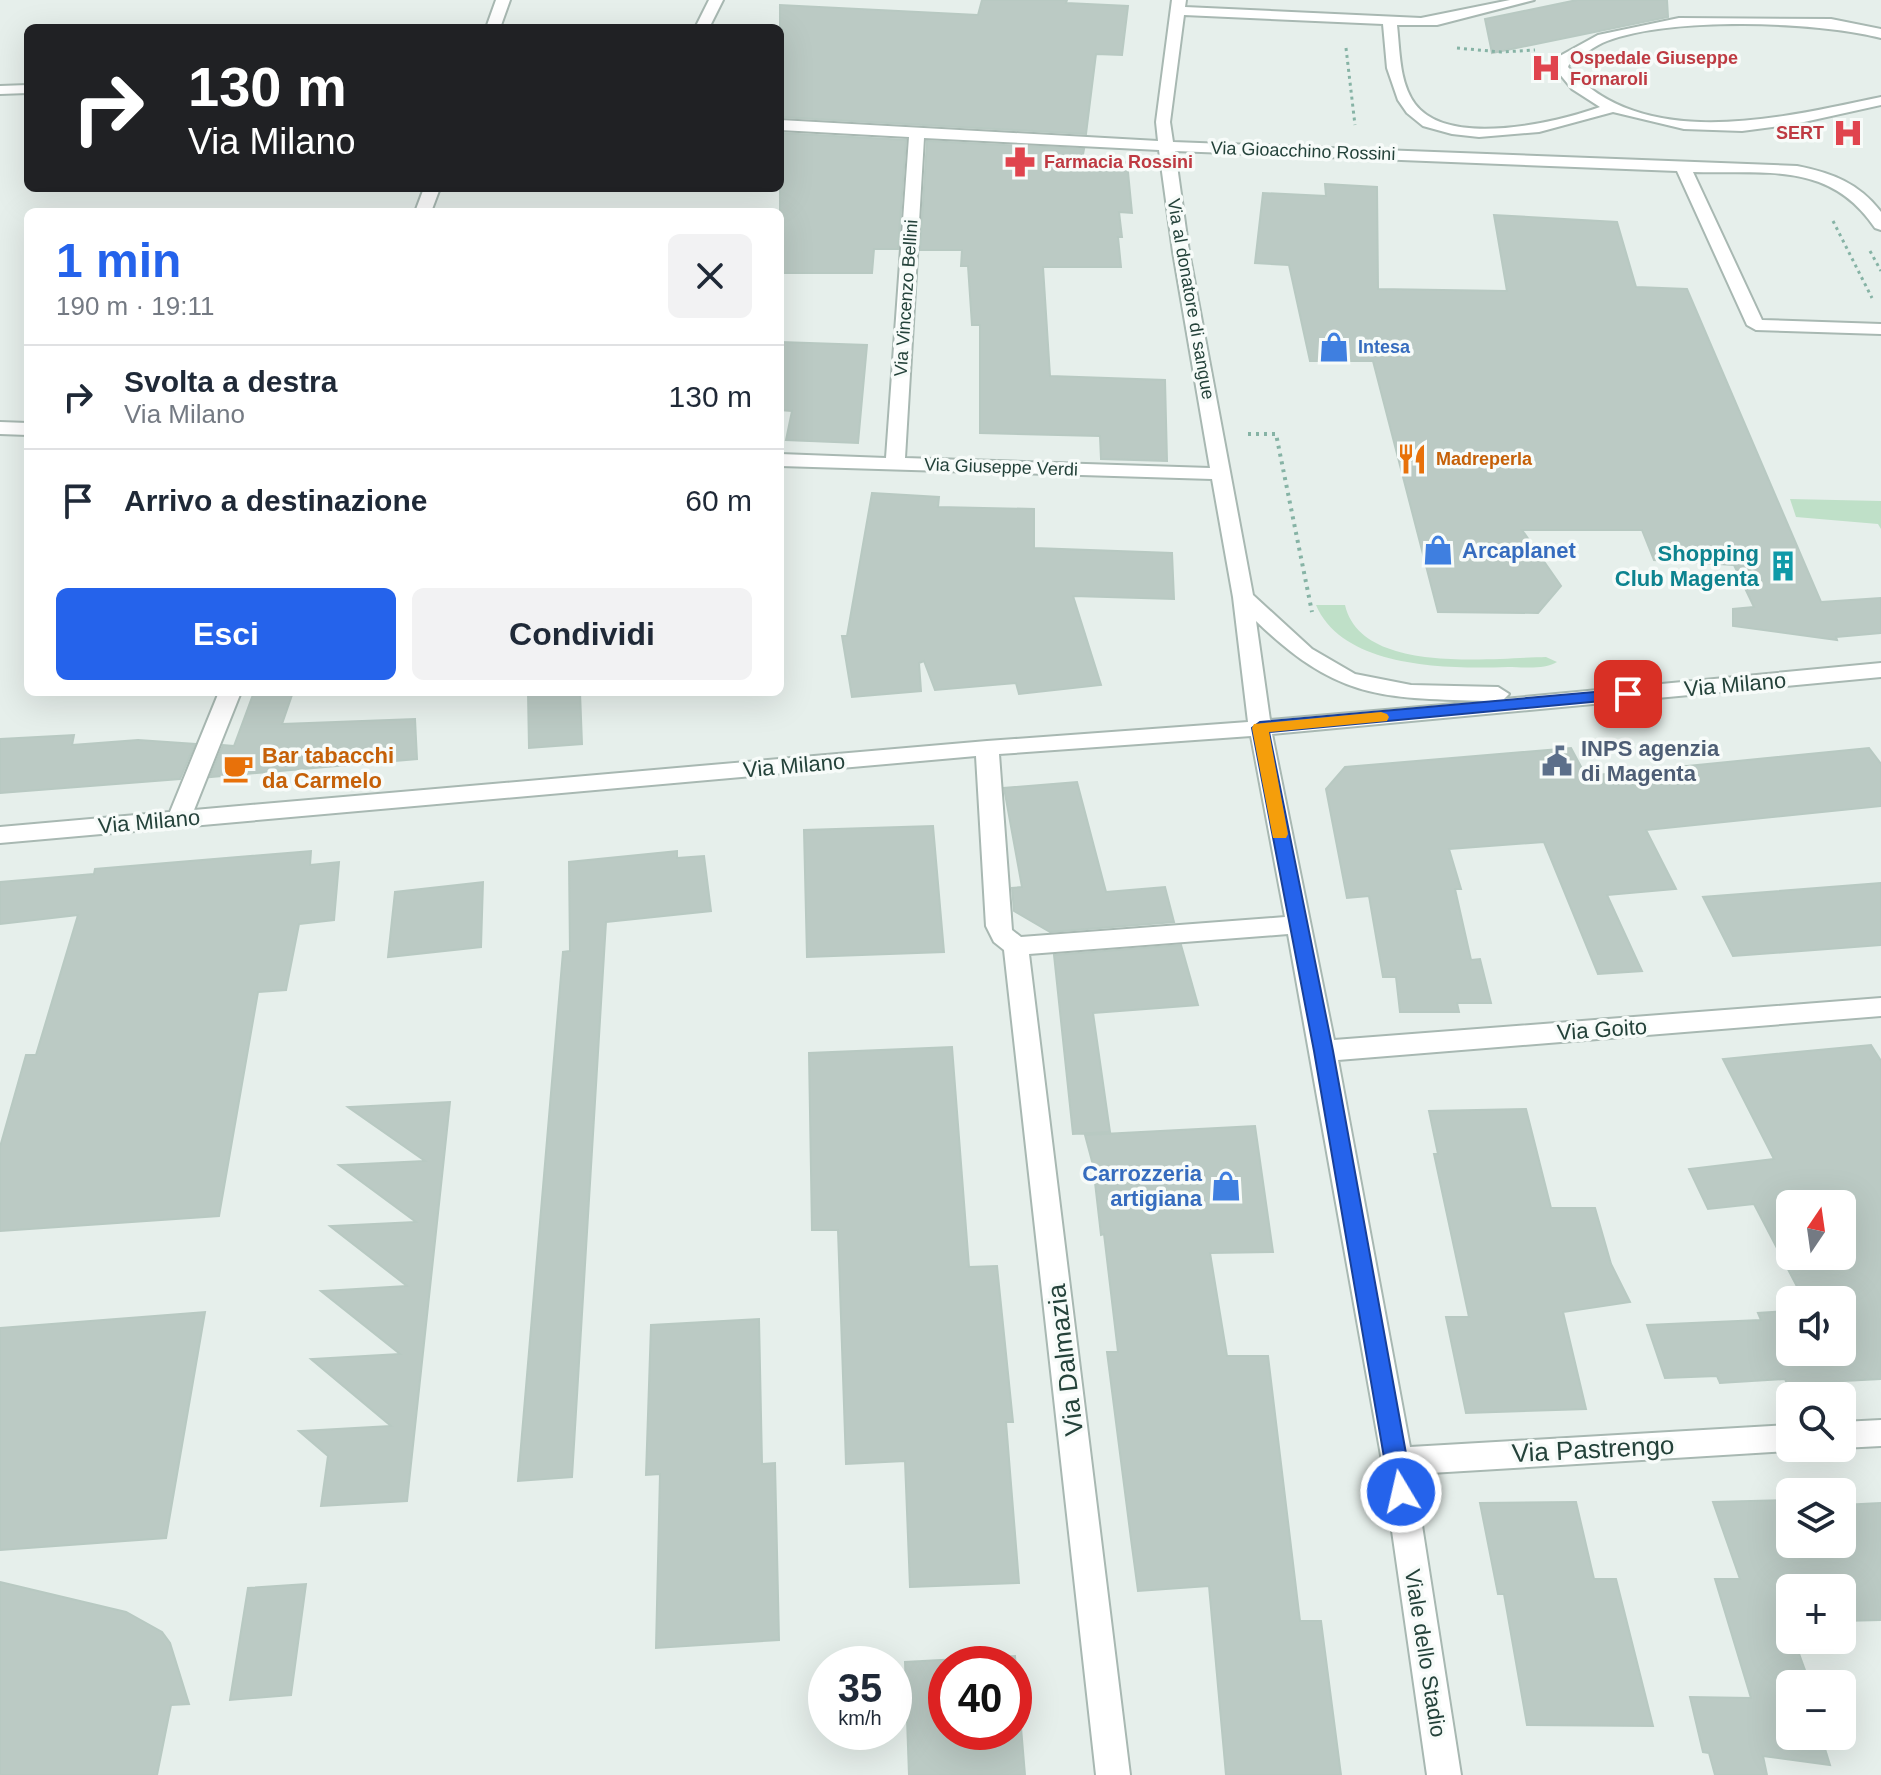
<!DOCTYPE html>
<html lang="it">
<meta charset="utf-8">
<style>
:root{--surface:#fff;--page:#f2f2f3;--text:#1f2937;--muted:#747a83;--line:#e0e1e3;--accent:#2563eb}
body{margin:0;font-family:Helvetica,sans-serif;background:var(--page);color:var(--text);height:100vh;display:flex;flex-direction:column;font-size:30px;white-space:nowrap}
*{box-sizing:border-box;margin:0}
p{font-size:26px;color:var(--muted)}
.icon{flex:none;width:44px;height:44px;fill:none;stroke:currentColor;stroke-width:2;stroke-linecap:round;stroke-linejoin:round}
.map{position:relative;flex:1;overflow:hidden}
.details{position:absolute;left:24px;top:208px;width:760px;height:488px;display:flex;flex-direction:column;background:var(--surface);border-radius:12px;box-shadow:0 8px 32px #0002}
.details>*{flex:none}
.guide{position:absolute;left:24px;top:24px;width:760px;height:168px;border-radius:12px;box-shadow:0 8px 32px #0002;background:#202124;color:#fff;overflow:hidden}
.needle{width:52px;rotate:13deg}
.controls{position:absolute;left:1776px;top:1190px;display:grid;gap:16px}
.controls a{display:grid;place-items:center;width:80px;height:80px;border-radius:12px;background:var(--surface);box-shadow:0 8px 32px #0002;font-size:40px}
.speed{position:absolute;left:808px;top:1646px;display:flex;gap:16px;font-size:40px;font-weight:700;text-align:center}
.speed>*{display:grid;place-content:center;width:104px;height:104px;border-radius:50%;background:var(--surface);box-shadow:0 8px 32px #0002;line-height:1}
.speed small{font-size:20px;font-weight:400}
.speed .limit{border:12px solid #d22;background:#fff;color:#111}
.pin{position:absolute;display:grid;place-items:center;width:68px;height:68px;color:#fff;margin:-34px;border-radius:16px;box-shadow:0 4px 12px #0006}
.me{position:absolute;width:88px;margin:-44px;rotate:351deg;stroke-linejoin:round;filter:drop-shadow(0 0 6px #0008)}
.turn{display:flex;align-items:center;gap:28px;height:168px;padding:0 32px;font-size:36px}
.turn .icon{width:104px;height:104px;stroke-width:2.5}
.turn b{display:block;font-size:56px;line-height:68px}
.round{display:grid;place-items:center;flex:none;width:84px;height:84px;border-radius:12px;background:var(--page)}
.overview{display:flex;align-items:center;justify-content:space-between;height:136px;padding:0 32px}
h1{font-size:48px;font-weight:600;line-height:60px;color:var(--accent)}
.primary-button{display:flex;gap:16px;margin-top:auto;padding:16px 32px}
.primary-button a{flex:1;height:92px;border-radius:12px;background:var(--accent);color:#fff;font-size:32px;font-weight:600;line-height:92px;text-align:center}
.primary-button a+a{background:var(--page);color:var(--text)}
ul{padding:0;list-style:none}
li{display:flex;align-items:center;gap:24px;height:104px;padding:0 32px;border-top:2px solid var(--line)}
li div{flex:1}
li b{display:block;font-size:30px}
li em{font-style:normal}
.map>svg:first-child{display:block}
.green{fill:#bfe0c8}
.building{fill:#bbcac4;stroke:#b8c9c2;stroke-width:2;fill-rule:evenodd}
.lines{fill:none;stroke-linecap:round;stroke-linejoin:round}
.minor-casing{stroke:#a8b8b2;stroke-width:4}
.path-far1{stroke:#86b3a5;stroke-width:3;stroke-dasharray:3 4;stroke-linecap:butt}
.path{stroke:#86b3a5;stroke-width:4;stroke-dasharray:3 5;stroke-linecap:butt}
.minor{fill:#fff;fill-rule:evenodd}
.route{fill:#2563eb;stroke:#184099;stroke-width:2}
.slow{fill:#f59e0b}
.labels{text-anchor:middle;stroke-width:7;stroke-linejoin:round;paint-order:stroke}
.far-health-label{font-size:18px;font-weight:bold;fill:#be3a42;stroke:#f7fbf9;text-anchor:start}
.far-street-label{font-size:18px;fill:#24423a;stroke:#f7fbf9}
.far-shop-label{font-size:18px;font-weight:bold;fill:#366cbe;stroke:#f7fbf9;text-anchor:start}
.far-food-label{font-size:18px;font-weight:bold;fill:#c56008;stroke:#f7fbf9;text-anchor:start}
.shop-label{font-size:22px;font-weight:bold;fill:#366cbe;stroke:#f7fbf9;text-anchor:start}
.culture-label{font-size:22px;font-weight:bold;fill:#0d838f;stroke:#f7fbf9;text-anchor:end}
.street-label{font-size:22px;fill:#24423a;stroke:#f7fbf9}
.service-label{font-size:22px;font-weight:bold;fill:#4e5e75;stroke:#f7fbf9;text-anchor:start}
.food-label{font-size:22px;font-weight:bold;fill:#c56008;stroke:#f7fbf9;text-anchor:start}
.near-street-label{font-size:26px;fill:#24423a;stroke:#f7fbf9}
</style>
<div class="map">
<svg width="1881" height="1775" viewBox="0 0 1881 1775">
<rect width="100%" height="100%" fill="#e6efeb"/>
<path class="green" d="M1790,499L1881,501V529L1878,524L1796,517Z
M1316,605H1345C1361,675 1492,658 1546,657L1557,662C1544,670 1523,667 1508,667C1450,669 1343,669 1316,605Z"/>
<path class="building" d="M982,0H1067L1066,3L1128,6L1122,55L1096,54L1086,134L780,117V5L978,15Z
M1577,0H1667L1668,17L1492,53L1485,19Z
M780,133L906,140L898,249H874L872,273H780Z
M927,141L1084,149L1082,160L1127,162L1132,213L1119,212L1122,237H1118L1121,267H1043L1050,376L1165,380L1167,461L1101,459L1100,436L980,433V325H972L968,266H961L962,250H920Z
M1325,184L1377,187L1378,289L1507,291L1494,215L1617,222L1636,287L1687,289L1821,602L1881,598V633L1836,637L1837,640L1733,626V609L1754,607L1734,565L1654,560L1642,530H1522L1561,586L1538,613L1438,612L1373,361H1310L1289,265L1255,263L1263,193L1326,196Z
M780,342L867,345L858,443L786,440L792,411L780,410Z
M872,493L939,497L938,507L1034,509V548L1172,553L1174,599L1073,596L1101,685L1019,694L1016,683L935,690L924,661L919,663L921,691L852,697L842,636H847Z
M254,692H293L282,724L415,719L417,759L210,777L223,745L234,746Z
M528,692H580L582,744L529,748Z
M74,735L72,745L138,740L195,744L180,779L0,793V739Z
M1571,748L1586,776L1869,748L1881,764V806L1646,830L1676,889L1607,895L1642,971L1598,974L1544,842L1449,849L1461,889H1455L1471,960L1480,959L1491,1003H1457L1459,1012H1400L1396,977H1383L1369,896L1347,898L1326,789L1345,767Z
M1077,782L1106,892L1165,887L1174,922L1050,932L1014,911L1012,888L1022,887L1004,788Z
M933,826L944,952L807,957L804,830Z
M311,851L310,865L339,862L334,920L299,924L286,990L258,992L219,1216L0,1231V1147L26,1055H36L78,915L0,924V882L94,874L95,869Z
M677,851V858L704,856L711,911L606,922L572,1477L518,1481L563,952L570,951L569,862Z
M483,882L481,947L388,957L395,892Z
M1881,883V945L1733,956L1703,897Z
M1181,945L1198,1005L1093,1013L1110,1132L1073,1134L1054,955Z
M1871,1045L1881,1061V1379L1787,1384L1785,1379L1720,1383L1717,1376L1665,1378L1647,1325L1761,1320L1758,1313L1790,1311V1352H1842V1300H1804L1754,1204L1708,1209L1689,1169L1774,1159L1723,1059ZM1790,1204H1842V1256H1790Z
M952,1047L969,1267L997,1266L1013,1422H1006L1019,1583L910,1587L905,1461L846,1464L838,1230H812L809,1053Z
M450,1102L407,1501L321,1506L328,1456L299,1431L391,1426L311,1359L400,1354L321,1291L407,1286L330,1226L416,1222L339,1165L425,1161L348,1107Z
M1526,1109L1551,1208H1595L1611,1264L1630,1302L1563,1312L1586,1409L1466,1413L1446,1317H1469L1434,1154H1438L1429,1111Z
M1255,1126L1273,1252L1210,1253L1227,1356H1268L1300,1621H1321L1341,1775H1226L1209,1586L1138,1591L1131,1539L1107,1352H1118L1104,1234L1101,1235L1093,1165L1085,1135Z
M205,1312L166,1538L0,1550V1328Z
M759,1319L762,1464L775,1463L779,1640L656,1648L660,1474L646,1475L651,1325Z
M1790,1500V1544H1842V1505L1881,1503V1620L1842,1621V1588H1790V1640H1794L1810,1684H1790V1736H1821L1830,1765L1763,1756L1767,1775H1715L1709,1753L1703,1752L1690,1697L1751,1698L1715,1579H1740L1713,1502Z
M1576,1502L1594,1579H1616L1653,1726L1527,1725L1504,1594H1498L1480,1503Z
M0,1582L126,1612L162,1632L170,1643L189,1704L171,1705L157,1775H0Z
M306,1584L291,1695L230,1700L248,1588Z
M1015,1656L1025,1775H909L905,1662ZM946,1664H1014V1732H946Z"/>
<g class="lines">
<g class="minor-casing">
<path id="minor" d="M496,0H510L500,28H486Z
M709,0H723L709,28H695Z
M1172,0H1186L1185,7L1421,18L1510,0H1534L1437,25H1397C1400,51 1399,82 1415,104C1448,148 1556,123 1600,107L1572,89L1554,67L1558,57L1598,35L1679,18L1831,19L1881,29V38C1816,21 1671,17 1607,41C1594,46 1582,56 1570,62L1568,67C1642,154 1785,117 1881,97V105L1795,124L1742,131L1684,129L1613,112L1539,132L1479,137L1452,134L1423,126L1407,113L1398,100L1387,68L1383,24L1184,15L1170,122L1173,142L1797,166C1832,173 1859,183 1881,212V230L1875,228C1830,161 1766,174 1693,172L1762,320L1881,324V334L1756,330L1747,325L1677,171L1175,151L1189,252L1253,595L1312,649L1355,674L1411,685L1498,687L1509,694L1504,699L1881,663V677L1272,734L1334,1040L1881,998V1016L1338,1060L1410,1447L1790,1425V1448H1799L1790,1451L1414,1474L1461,1775H1427L1382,1461L1288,934L1029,954L1130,1775H1096L1004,950L994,942L986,926L976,756L0,843V827L170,812L219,692H241L194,810L987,741L1248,722L1233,597L1212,479L780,466V454L886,458L909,137L780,130V120L1158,141L1156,122ZM924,138L1159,150L1173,252L1210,468L905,458ZM1256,621C1338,700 1381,698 1489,701L1270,720ZM1251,736L1285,917L1021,937L1012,930L999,754Z
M28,85V93L0,94V86Z
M424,188H440L431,212H415Z
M0,422L28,423V435L0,434Z
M1881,1420V1446L1842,1448H1841L1842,1422Z"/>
</g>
<path class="path-far1" d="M1346,48L1355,125
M1457,48L1501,52L1535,50
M1833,221L1872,298
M1870,251L1881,271"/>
<path class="path" d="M1248,434H1276L1312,612"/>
<use href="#minor" class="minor"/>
</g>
<path class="route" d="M1628,689L1636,694L1634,698L1269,732L1333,1051L1413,1492L1410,1500L1401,1503L1393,1500L1390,1492L1314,1051L1252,728L1260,722Z"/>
<path class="slow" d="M1381,712L1387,714L1389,717L1387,721L1269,732L1288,834L1286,838H1273L1252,728L1254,724Z"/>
<defs>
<g id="hospital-bare" transform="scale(2.4)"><path d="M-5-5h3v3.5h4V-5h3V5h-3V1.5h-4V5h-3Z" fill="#e0444e" stroke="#f7fbf9" stroke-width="2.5" paint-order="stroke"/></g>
<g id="pharmacy-bare" transform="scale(2.4)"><path d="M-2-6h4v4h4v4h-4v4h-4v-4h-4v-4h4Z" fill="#e0444e" stroke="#f7fbf9" stroke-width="2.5" paint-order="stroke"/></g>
<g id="shop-bare" transform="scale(2.4)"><path d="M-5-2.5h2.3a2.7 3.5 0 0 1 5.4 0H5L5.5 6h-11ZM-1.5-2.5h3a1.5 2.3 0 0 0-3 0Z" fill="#3f7fe0" stroke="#f7fbf9" stroke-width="2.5" paint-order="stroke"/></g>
<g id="restaurant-bare" transform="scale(2.4)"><path d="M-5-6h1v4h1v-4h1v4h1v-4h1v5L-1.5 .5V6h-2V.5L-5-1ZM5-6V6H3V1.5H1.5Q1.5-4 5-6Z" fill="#e8710a" stroke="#f7fbf9" stroke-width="2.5" paint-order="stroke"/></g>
<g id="building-bare" transform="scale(2.4)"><path d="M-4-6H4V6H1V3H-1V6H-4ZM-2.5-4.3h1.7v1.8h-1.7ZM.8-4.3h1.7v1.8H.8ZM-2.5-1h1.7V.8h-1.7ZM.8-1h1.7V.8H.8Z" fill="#0f9aa8" stroke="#f7fbf9" stroke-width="2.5" paint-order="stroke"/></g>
<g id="civic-bare" transform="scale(2.4)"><path d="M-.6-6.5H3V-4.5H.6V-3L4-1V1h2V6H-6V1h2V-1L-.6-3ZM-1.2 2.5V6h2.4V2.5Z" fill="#5c6f8a" stroke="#f7fbf9" stroke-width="2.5" paint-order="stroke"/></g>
<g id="cafe-bare" transform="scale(2.4)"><path d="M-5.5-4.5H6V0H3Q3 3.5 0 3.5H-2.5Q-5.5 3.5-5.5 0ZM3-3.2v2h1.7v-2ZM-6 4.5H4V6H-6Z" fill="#e8710a" stroke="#f7fbf9" stroke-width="2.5" paint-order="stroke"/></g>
</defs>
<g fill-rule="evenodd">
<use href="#hospital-bare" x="1546" y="68"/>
<use href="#hospital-bare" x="1848" y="133"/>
<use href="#pharmacy-bare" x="1020" y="162"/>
<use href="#shop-bare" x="1334" y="347"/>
<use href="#restaurant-bare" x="1412" y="459"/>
<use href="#shop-bare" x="1438" y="550"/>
<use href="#building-bare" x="1783" y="566"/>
<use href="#civic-bare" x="1557" y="761"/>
<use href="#cafe-bare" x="238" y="768"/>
<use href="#shop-bare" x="1226" y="1186"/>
</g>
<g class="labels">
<g class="far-health-label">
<text x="1570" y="64">Ospedale Giuseppe<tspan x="1570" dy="21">Fornaroli</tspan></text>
<text x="1824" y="139" text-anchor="end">SERT</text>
<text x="1044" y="168">Farmacia Rossini</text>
</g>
<g class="far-street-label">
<text transform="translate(1303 151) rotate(2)" y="6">Via Gioacchino Rossini</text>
<text transform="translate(906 298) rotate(-86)" y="6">Via Vincenzo Bellini</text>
<text transform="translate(1191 299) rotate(80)" y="6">Via al donatore di sangue</text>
<text transform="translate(1001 467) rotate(2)" y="6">Via Giuseppe Verdi</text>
</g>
<g class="far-shop-label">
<text x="1358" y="353">Intesa</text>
</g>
<g class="far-food-label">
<text x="1436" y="465">Madreperla</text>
</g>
<g class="shop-label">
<text x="1462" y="558">Arcaplanet</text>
<text x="1202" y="1181" text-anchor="end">Carrozzeria<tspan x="1202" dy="25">artigiana</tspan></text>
</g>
<g class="culture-label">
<text x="1759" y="561">Shopping<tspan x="1759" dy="25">Club Magenta</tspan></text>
</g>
<g class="street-label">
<text transform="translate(1735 684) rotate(-5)" y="8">Via Milano</text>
<text transform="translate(794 765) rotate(-5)" y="8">Via Milano</text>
<text transform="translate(149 821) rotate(-5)" y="8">Via Milano</text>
<text transform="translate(1602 1029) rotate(-4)" y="8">Via Goito</text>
<text transform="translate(1426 1653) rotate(81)" y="8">Viale dello Stadio</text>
</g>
<g class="service-label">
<text x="1581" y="756">INPS agenzia<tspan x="1581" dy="25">di Magenta</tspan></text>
</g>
<g class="food-label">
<text x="262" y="763">Bar tabacchi<tspan x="262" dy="25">da Carmelo</tspan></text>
</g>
<g class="near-street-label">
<text transform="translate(1065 1360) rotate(-97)" y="9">Via Dalmazia</text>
<text transform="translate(1593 1449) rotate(-3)" y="9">Via Pastrengo</text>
</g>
</g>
</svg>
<div class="controls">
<a><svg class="needle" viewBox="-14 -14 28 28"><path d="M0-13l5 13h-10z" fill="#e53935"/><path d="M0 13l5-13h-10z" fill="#747a83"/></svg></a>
<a><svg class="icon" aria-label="sound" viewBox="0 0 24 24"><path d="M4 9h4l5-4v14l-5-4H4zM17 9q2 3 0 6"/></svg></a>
<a><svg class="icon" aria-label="search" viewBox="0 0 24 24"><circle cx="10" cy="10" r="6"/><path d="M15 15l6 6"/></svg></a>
<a><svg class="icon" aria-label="layers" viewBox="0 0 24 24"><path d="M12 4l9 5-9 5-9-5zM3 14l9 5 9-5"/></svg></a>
<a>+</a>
<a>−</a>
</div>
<div class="speed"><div>35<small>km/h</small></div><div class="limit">40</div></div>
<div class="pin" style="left:1628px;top:694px;background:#d93025"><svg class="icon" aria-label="arrive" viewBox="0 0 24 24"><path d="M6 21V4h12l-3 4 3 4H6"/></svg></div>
<svg class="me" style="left:1401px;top:1492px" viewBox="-20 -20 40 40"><circle r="17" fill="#2563eb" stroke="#fff" stroke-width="3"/><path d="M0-11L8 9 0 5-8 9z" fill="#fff"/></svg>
<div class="guide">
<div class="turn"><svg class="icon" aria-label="right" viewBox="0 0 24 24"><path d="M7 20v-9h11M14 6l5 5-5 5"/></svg><div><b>130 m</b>Via Milano</div></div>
</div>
<section class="details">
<div class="overview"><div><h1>1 min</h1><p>190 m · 19:11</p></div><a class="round"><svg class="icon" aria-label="close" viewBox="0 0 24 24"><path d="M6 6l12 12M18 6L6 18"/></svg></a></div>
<ul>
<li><svg class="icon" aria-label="right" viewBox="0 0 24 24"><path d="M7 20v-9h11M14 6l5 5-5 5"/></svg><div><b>Svolta a destra</b><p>Via Milano</p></div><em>130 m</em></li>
<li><svg class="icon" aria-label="arrive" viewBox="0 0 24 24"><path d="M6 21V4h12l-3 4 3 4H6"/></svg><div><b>Arrivo a destinazione</b></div><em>60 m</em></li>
</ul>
<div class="primary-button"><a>Esci</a><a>Condividi</a></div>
</section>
</div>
